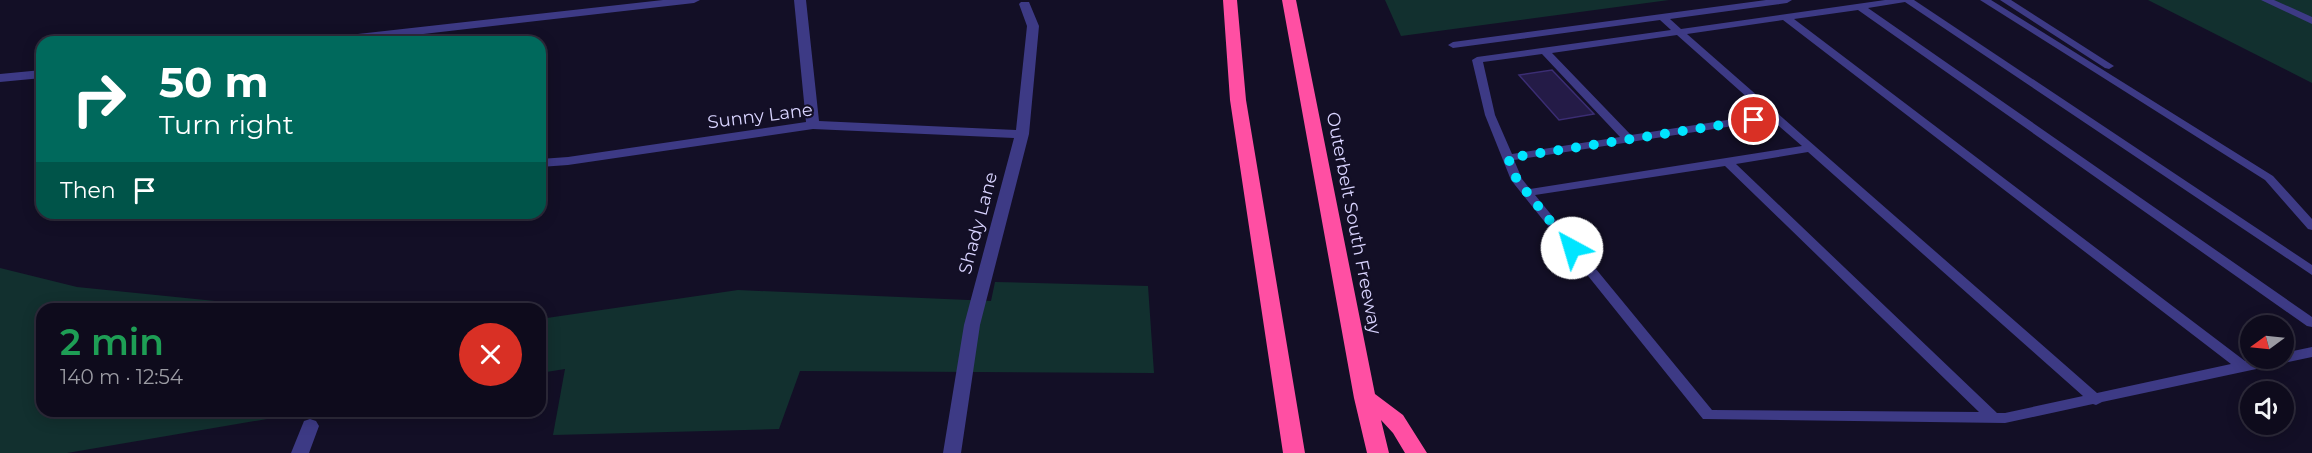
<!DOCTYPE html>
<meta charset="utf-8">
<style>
:root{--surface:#0e0b1c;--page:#1c1929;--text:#f1f3f6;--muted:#9b9ba3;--line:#2e2b3b}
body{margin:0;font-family:Montserrat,sans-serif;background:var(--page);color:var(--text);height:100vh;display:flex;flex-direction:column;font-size:22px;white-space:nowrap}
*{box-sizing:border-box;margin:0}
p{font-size:20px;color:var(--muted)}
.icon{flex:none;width:33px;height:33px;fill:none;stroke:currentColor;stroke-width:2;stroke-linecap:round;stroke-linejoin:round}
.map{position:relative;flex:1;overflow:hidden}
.drawer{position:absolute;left:36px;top:303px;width:510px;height:114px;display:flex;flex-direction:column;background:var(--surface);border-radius:18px;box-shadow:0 3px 15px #0003,0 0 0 2px var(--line)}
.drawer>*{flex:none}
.hud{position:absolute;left:36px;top:36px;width:510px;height:183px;border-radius:18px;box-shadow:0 3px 15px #0003,0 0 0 2px var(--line);background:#00695c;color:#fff;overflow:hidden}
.needle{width:39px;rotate:255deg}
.fabs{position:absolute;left:2240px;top:315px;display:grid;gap:12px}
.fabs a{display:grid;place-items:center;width:54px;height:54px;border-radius:50%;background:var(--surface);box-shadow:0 3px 15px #0003,0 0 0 2px var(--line);font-size:30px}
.pin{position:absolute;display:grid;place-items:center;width:51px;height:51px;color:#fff;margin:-26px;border:3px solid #fff;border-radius:50%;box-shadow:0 2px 6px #0007}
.me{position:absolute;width:66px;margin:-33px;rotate:321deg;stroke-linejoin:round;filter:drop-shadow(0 0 4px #0008)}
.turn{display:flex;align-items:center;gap:21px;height:126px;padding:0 24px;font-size:27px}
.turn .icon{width:78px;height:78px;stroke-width:2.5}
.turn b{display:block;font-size:42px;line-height:51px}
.then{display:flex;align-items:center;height:57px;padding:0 24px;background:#0003;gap:12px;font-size:22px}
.round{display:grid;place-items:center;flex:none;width:63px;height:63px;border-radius:32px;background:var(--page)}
.overview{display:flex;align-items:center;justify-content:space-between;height:102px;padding:0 24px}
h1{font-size:36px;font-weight:600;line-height:45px;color:#1e9e55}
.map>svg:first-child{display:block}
.green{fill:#12302f}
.building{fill:#241b47;stroke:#3b2d73;stroke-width:1.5}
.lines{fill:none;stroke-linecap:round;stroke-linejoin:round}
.service{fill:#3d3a85;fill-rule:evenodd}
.minor{fill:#3d3a85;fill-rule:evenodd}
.motorway{fill:#ff4fa3;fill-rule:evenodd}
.route{stroke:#00e5ff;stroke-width:10;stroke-dasharray:0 18}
.labels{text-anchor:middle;stroke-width:4.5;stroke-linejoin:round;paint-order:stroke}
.street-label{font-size:18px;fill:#d9d4ff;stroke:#130f26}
</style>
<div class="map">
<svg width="2312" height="453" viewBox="0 0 2312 453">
<rect width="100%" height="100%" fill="#130f26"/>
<path class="green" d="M1385,0H1669L1401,36Z
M2148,0H2312V83Z
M0,268L77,287L215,301L208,309H42V411H314L67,453H0Z
M995,282L1148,286L1154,373L800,371L779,429L553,435L565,369L540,373V319L738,290L991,301Z"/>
<path class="building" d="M1552,70L1594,114L1559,120L1519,75Z"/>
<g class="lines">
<path class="service" d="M1766,0H1792L1787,3L1670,19L1681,29L1885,0H1914L2312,265V275L1905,2L1868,8L2312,317V327L2307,326L1858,10L1794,19L2245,361L2257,358H2283V353L2312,347V357L2102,402L2096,405L2093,404L2005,423L1703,419L1511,180L1485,115L1472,60L1477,57L1671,30L1660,20L1453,48L1448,45L1453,42ZM1783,20L2231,364L2097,393L1687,34ZM1677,35L1766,114L1631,135L1552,53ZM1542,54L1620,137L1512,154L1495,115L1483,62ZM1772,120L1802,146L1530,189L1522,179L1514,160ZM1808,152L2083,396L2005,413H1997L1736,164ZM1725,166L1979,412L1712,410L1535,195Z
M1980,0H1991L2273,176L2312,219V230L2308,229L2265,180Z
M2000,0H2011L2114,66L2109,69L2105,68Z
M2261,0H2274L2312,17V24Z"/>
<path class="minor" d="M663,0H700L694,3L354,42H316L322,38Z
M794,0H806L819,121L1016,130L1027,26L1019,4L1021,2H1029L1039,26L1029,134L980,325L961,453H943L964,325L1014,138L813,129L568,165L540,167V159L568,157L806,122Z
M42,70V78L0,82V74Z
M310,419L316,421L319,426L309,453H291L304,421Z"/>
<path class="motorway" d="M1223,0H1237L1246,100L1305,453H1283L1230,100Z
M1282,0H1296L1375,394L1403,415L1427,453H1405L1393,433L1381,420L1389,453H1367L1354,398Z"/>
</g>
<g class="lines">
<path class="route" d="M1572,248L1517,180L1508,158L1754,120"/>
</g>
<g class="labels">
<g class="street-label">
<text transform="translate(760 116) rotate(-7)" y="6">Sunny Lane</text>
<text transform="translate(978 223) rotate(-75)" y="6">Shady Lane</text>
<text transform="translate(1354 223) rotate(79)" y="6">Outerbelt South Freeway</text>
</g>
</g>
</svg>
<div class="fabs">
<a><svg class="needle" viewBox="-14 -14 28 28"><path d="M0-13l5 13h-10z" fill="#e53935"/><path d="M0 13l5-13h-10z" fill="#9b9ba3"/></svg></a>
<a><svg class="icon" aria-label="sound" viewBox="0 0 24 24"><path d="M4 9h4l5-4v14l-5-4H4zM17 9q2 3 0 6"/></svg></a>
</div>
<div class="pin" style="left:1754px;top:120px;background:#d93025"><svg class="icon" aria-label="arrive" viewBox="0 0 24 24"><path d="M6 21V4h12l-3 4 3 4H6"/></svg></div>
<svg class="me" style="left:1572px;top:248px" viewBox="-20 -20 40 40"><circle r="19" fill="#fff"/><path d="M0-13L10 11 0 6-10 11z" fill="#00e5ff"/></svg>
<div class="hud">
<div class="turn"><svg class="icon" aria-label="right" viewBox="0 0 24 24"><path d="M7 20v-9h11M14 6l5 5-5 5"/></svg><div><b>50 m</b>Turn right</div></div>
<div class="then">Then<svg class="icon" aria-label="arrive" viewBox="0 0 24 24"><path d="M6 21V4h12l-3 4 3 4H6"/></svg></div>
</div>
<section class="drawer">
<div class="overview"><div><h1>2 min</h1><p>140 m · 12:54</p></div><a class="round" style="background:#d93025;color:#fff"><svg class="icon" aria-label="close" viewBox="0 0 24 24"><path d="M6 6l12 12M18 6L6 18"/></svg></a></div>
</section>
</div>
